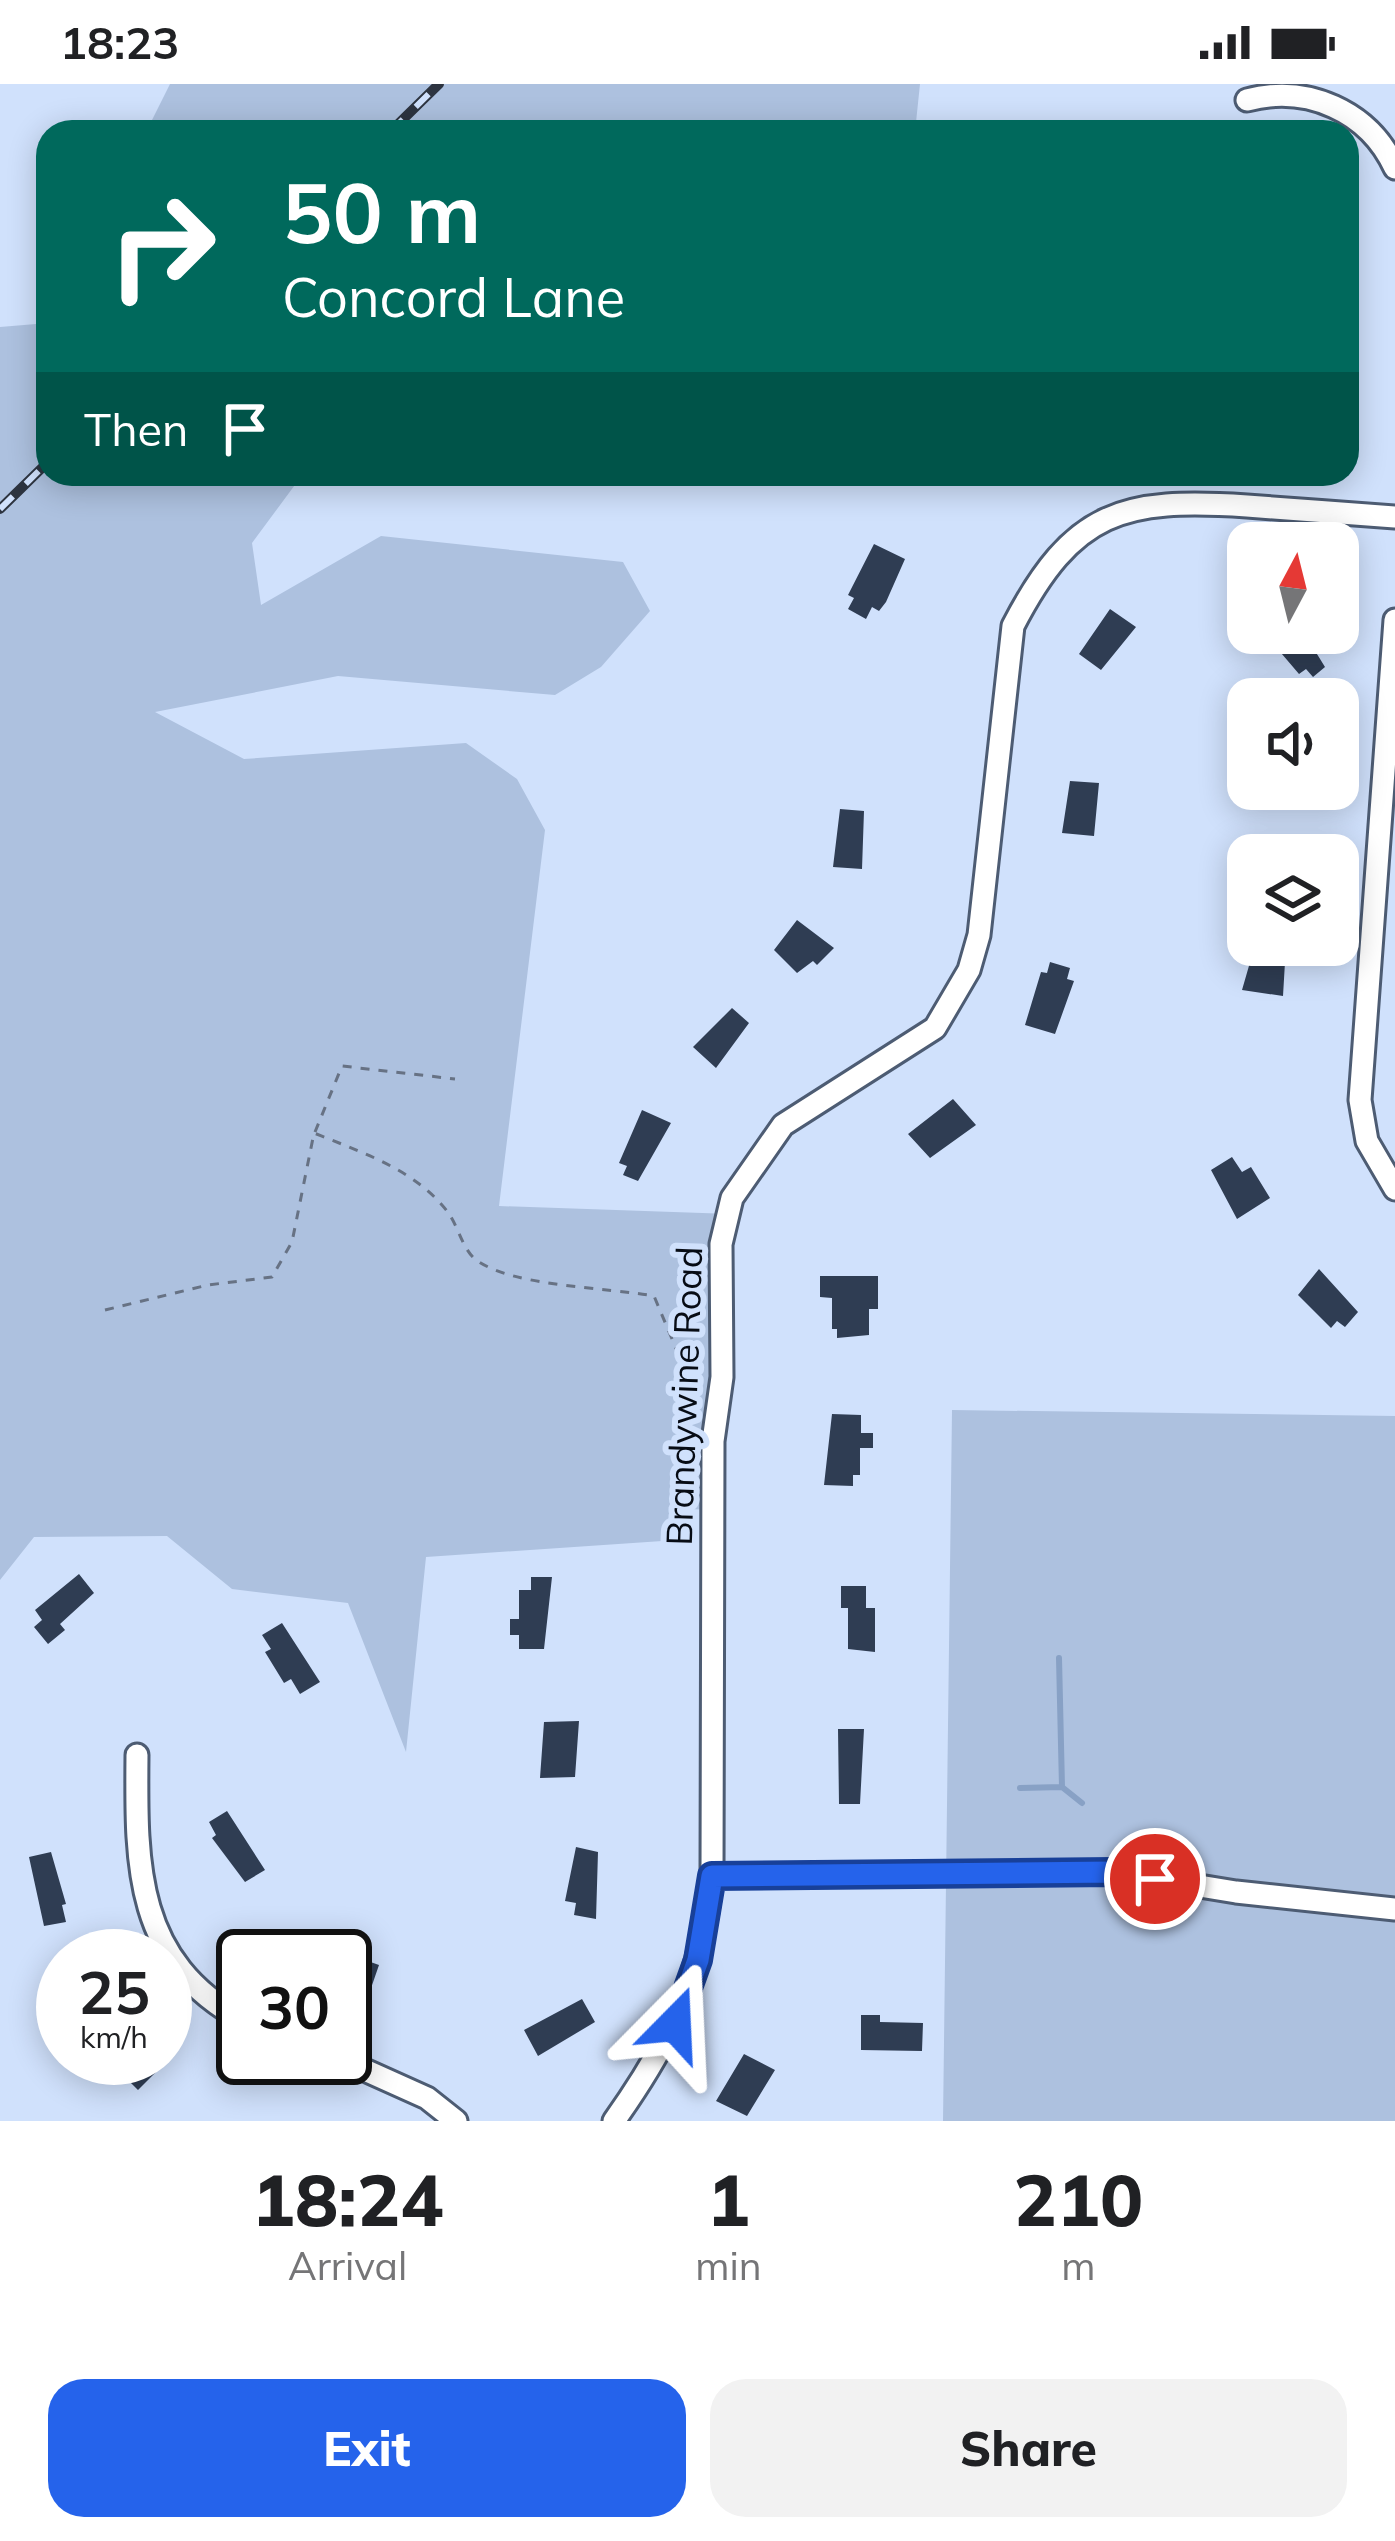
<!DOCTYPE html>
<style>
:root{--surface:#fff;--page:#f2f2f2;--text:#202124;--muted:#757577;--accent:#2563eb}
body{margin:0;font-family:Mulish,sans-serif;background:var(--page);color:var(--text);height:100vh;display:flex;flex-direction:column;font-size:45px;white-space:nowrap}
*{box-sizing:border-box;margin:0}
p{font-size:39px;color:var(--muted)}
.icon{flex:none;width:66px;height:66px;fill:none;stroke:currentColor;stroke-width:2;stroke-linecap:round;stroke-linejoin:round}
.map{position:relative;height:2037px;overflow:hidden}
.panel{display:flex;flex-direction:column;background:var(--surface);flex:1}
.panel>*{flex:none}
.top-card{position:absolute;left:36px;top:36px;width:1323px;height:366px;border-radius:36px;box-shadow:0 6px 30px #0003;background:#00695c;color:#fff;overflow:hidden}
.needle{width:78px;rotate:7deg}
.fabs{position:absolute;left:1227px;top:438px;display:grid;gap:24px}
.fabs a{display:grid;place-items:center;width:132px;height:132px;border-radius:24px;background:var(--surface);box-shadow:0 6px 30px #0003;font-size:60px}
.speed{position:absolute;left:36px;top:1845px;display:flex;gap:24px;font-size:60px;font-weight:700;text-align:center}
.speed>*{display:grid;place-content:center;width:156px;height:156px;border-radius:50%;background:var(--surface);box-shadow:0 6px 30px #0003;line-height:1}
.speed small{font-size:30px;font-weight:400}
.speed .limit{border:6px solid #111;border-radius:18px;background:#fff;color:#111}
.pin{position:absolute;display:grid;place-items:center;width:102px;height:102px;color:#fff;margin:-51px;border:6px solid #fff;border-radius:50%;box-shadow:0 3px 12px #0007}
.me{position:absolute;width:132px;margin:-66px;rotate:21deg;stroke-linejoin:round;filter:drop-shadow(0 0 9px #0008)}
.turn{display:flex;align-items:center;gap:42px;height:252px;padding:0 48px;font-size:54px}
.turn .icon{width:156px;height:156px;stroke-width:2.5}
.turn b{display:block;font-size:84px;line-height:102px}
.then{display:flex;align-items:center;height:114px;padding:0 48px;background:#0003;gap:24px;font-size:45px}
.eta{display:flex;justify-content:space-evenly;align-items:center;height:204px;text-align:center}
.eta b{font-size:72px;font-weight:800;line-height:84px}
.primary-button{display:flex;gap:24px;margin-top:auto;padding:24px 48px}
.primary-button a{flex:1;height:138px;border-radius:36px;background:var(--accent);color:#fff;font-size:48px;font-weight:800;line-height:138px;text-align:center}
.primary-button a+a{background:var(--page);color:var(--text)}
.status{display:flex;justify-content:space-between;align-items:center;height:84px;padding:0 60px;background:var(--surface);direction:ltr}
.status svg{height:33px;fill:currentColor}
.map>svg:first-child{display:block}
.green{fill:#adc1df}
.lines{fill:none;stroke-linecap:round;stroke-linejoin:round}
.stream{stroke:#88a1c5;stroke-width:6}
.building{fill:#2f3d53}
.minor-casing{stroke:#4d5c73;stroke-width:27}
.path{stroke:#677284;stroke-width:3;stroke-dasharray:9 9;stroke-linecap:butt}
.minor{stroke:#fff;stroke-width:21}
.rail-casing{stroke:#2d3440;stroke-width:10}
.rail{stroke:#d0e1fc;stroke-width:6;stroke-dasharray:18;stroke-linecap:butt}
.route-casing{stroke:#184099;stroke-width:30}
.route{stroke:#2563eb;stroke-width:21}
.labels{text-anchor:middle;stroke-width:12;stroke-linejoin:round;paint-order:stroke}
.street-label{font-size:36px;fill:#070c15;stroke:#d0e1fc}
</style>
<div class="status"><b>18:23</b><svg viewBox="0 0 49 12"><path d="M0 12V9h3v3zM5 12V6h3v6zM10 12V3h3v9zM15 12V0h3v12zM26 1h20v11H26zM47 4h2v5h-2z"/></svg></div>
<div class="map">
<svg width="1395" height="2037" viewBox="0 0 1395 2037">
<rect width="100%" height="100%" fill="#d0e1fc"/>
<path class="green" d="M170,0H920L915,48H146Z
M48,239V390H303L252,459L261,521L381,452L623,478L650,527L601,583L555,611L338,592L155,628L244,675L466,659L517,695L545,746L499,1122L731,1130L714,1426L688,1425L677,1456L426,1473L406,1668L348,1519L232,1505L167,1452L34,1453L0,1496V243Z
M952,1326L1395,1332V2037H943Z"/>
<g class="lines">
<path class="stream" d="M1059,1574L1062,1703
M1020,1704L1062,1703L1082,1719"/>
</g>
<path class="building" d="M874,460L905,475L886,518L879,527L872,523L866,535L848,525L854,514L848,511Z
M1110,525L1136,543L1101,586L1079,570Z
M1264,549H1304L1325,583L1313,593L1306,585L1299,590Z
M1070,697L1099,699L1094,752L1062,749Z
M840,725L864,727L862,785L833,783Z
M797,836L834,864L817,881L813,877L797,889L774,866Z
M1255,861H1286L1283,912L1242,906Z
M1050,878L1070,884L1067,895L1074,897L1055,950L1025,941L1041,888L1047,889Z
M732,924L749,939L716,984L693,963Z
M953,1015L976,1041L930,1074L908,1050Z
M642,1026L671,1039L638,1097L623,1091L627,1082L619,1079Z
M1232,1073L1242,1088L1251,1083L1270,1114L1237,1135L1211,1086Z
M1319,1185L1358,1228L1345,1243L1337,1237L1331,1244L1298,1211Z
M820,1192H878V1225H869V1251L837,1254V1245H832V1214L820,1213Z
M832,1330L861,1331V1349H873V1364H860V1391H853V1402L824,1401Z
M79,1490L94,1509L60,1540L65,1546L48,1560L34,1543L42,1536L35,1526Z
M531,1493H552L544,1565H519V1551H510V1535H519V1506H531Z
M841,1502H866V1524H875V1568L848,1565V1524H841Z
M282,1539L320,1598L300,1610L291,1595L284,1599L265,1568L271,1565L262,1551Z
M579,1637L575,1693L540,1694L544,1638Z
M838,1645H864L860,1720H839Z
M227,1727L265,1786L245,1798L212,1754L216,1751L209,1738Z
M576,1763L598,1768L596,1835L574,1831L576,1819L565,1817Z
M51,1768L66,1820L62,1821L66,1838L44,1842L29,1773Z
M324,1853L371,1870L362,1875L379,1881L370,1907L345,1894V1872H317Z
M582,1915L595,1938L538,1972L524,1946Z
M861,1931H880V1938L923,1939L922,1967L861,1966Z
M744,1970L775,1986L747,2032L716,2017Z
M107,1974H155L162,1982L138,2006L128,1996L125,2000Z"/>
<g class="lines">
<g class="minor-casing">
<path id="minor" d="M1247,16C1307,0 1369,27 1395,84
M1395,536L1360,1016L1367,1057L1395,1105
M137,1671C136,1780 134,1877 243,1936
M712,1792L1114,1788L1236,1808L1395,1825
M338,1974L427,2014L456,2037
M614,2037C673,1954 701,1893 712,1792L713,1357L722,1293L721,1160L732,1114L783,1041L935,944L969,886L979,851L1013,542C1073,426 1123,414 1247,422C1296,426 1346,429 1395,433"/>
</g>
<path class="path" d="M315,1048L342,982L455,995
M105,1226L208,1201L272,1193L292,1158L314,1049C363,1069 414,1085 447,1127C458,1141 462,1164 475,1175C511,1203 605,1203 654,1212L698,1317"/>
<use href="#minor" class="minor"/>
<g class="rail-casing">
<path id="rail" d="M390,48L439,0
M0,425L48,378"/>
</g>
<use href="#rail" class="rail"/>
</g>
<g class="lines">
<g class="route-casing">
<path id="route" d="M675,1940L698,1876L712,1792L1114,1788L1155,1795"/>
</g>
<use href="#route" class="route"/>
</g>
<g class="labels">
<g class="street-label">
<text transform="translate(684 1312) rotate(-88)" y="13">Brandywine Road</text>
</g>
</g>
</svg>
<div class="fabs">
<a><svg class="needle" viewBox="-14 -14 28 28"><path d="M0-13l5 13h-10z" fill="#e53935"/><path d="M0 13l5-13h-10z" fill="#757577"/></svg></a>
<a><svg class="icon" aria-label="sound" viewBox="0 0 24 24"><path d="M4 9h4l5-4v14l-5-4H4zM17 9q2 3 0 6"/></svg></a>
<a><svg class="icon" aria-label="layers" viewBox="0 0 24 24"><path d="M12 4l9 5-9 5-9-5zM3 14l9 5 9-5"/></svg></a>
</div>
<div class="speed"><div>25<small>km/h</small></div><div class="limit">30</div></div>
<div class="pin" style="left:1155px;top:1795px;background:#d93025"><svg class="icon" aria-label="arrive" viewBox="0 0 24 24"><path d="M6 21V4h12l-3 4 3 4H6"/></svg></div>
<svg class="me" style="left:675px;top:1940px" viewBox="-20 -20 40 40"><path d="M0-17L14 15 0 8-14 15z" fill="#2563eb" stroke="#fff" stroke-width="4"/></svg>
<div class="top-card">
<div class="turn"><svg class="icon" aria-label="right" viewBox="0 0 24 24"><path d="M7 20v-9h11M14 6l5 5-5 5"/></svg><div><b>50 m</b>Concord Lane</div></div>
<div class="then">Then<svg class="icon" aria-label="arrive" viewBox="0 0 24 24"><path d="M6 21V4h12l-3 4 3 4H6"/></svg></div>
</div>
</div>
<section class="panel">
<div class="eta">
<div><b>18:24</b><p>Arrival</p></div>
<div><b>1</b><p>min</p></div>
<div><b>210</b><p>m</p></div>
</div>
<div class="primary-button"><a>Exit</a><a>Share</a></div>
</section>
